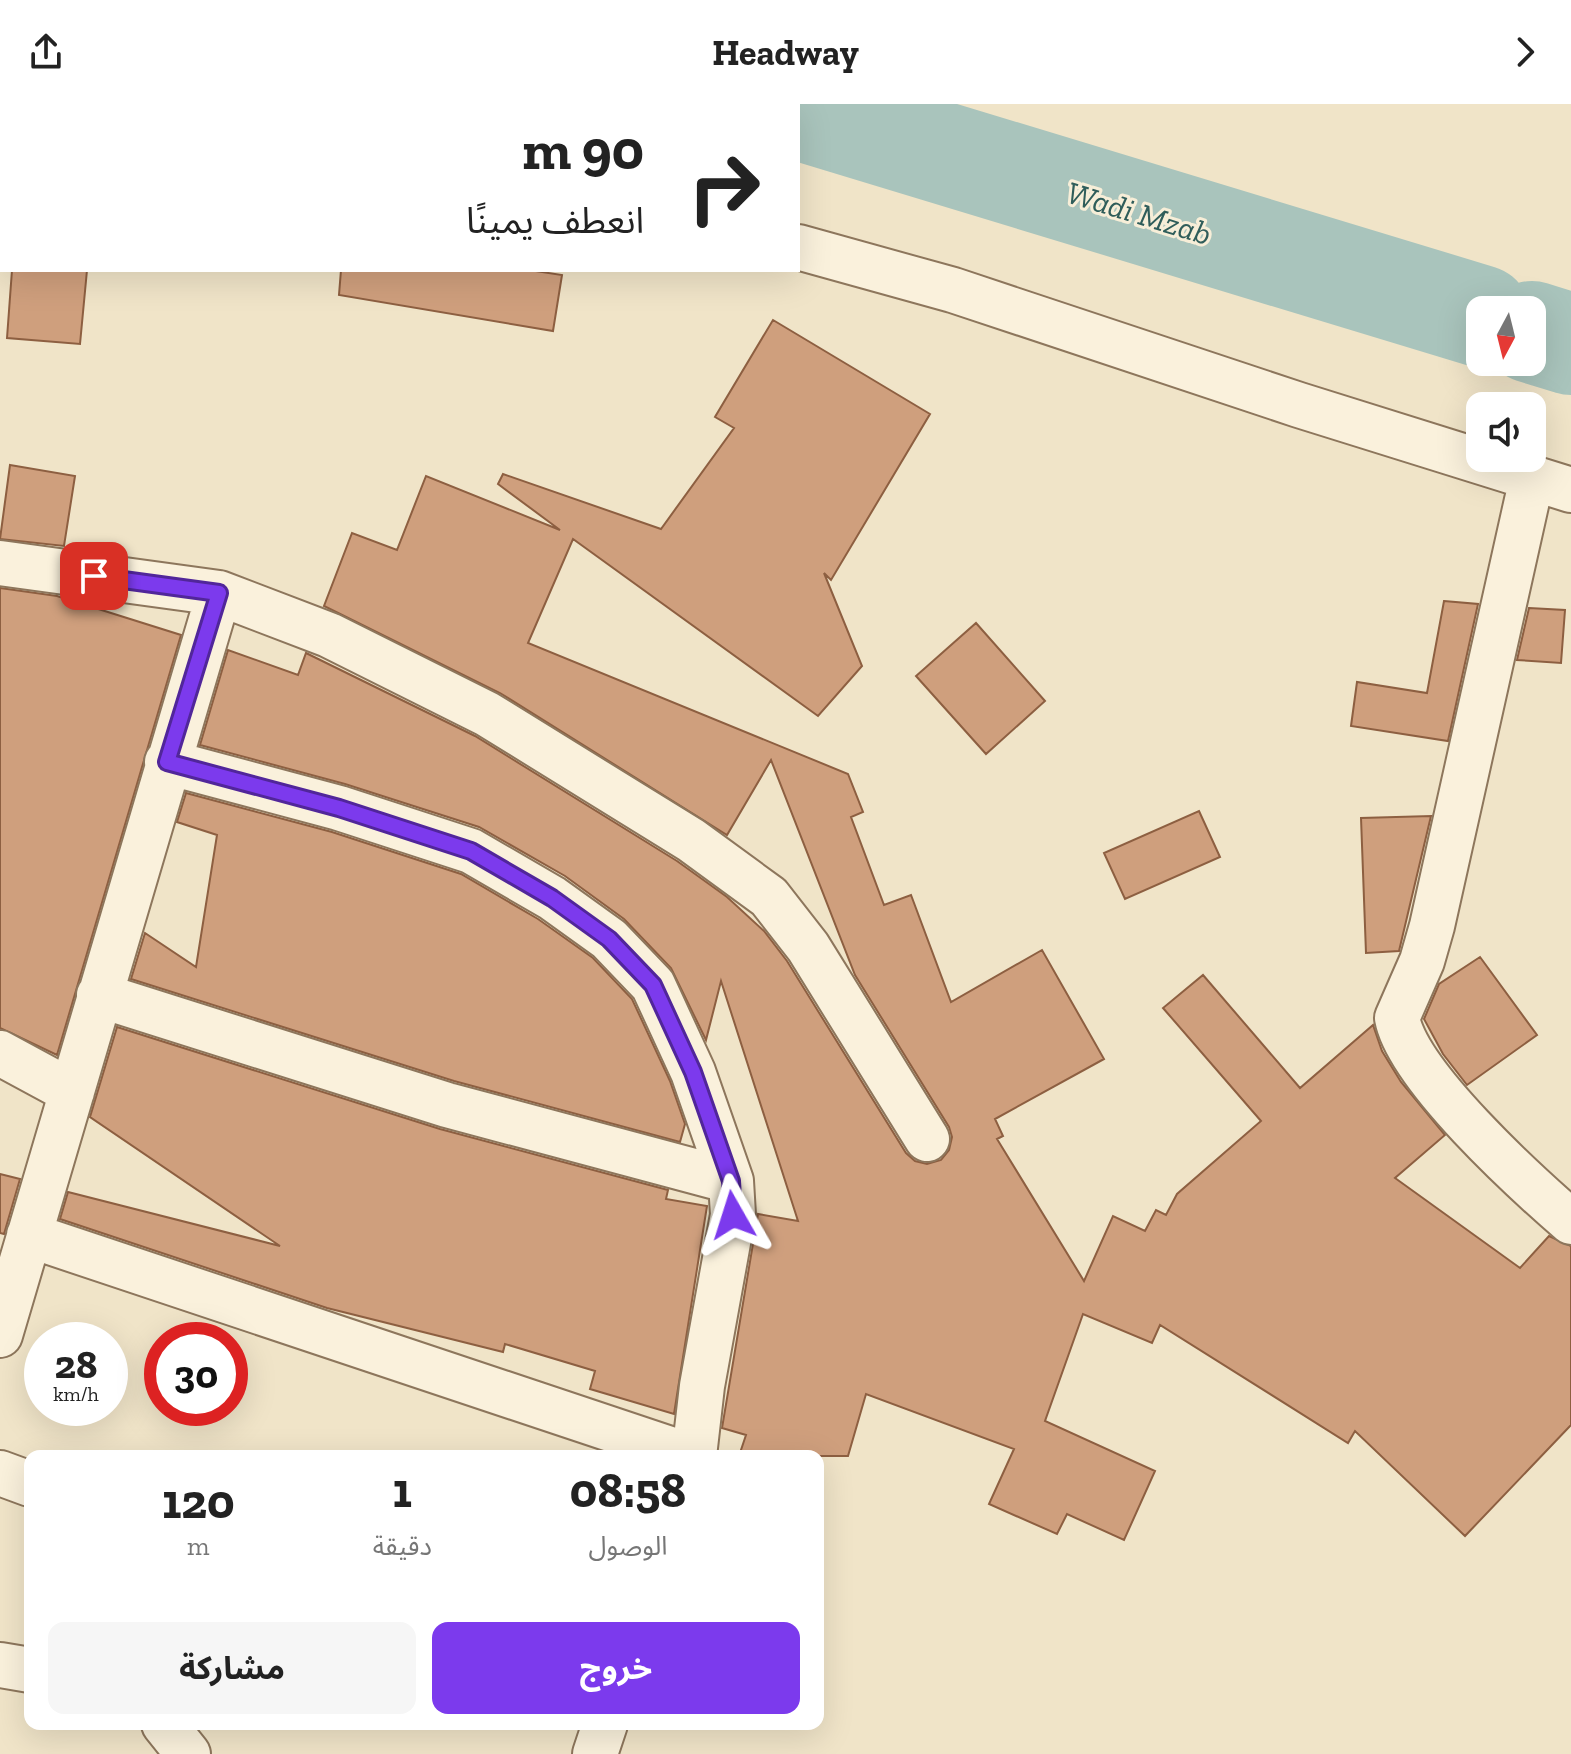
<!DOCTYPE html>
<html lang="ar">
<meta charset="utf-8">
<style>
:root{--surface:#fff;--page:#f6f6f6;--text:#222;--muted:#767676;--accent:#7c3aed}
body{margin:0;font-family:"Zilla Slab","Noto Sans Arabic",serif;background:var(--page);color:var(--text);direction:rtl;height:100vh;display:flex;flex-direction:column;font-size:30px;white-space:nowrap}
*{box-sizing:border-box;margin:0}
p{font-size:26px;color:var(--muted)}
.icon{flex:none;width:44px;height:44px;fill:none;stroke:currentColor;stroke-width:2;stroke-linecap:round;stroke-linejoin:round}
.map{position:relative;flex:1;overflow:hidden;direction:ltr}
.side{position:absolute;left:24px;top:1346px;width:800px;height:280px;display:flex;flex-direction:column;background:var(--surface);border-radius:16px;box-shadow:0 8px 32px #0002;direction:rtl}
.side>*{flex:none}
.banner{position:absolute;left:0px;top:0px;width:800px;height:168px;box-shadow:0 8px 32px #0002;direction:rtl;background:#fff;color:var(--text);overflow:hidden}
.needle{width:52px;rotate:187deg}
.buttons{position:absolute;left:1466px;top:192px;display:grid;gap:16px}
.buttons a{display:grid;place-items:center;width:80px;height:80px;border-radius:16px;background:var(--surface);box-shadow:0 8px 32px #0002;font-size:40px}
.speed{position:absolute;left:24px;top:1218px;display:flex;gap:16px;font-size:40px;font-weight:700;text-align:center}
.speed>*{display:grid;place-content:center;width:104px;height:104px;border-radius:50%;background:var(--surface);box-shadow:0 8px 32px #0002;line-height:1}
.speed small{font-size:20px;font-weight:400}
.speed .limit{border:12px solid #d22;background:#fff;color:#111}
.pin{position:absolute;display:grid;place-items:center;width:68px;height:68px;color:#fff;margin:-34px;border-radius:16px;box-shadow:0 4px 12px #0006}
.me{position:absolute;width:88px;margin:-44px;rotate:354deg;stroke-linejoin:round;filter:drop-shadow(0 0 6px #0008)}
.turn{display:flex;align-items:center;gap:28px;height:168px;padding:0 24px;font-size:36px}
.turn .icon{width:104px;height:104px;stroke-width:2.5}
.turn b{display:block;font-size:56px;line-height:68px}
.eta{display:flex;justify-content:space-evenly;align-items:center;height:136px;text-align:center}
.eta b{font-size:48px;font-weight:700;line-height:56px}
.primary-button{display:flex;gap:16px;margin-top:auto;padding:16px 24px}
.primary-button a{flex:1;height:92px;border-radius:16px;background:var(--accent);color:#fff;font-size:32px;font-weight:700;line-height:92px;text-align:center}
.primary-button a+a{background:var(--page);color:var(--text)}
header{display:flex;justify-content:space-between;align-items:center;height:104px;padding:0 24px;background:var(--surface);font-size:36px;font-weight:700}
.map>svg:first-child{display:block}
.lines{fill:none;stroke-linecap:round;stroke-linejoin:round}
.river{stroke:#a9c4bc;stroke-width:102}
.building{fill:#cf9f7d;stroke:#8d5f41;stroke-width:2}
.minor-casing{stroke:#8d765c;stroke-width:48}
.minor{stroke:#faf1dc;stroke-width:44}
.route-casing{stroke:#51269a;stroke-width:20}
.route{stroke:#7c3aed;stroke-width:14}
.labels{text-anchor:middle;stroke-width:6;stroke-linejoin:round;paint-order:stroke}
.water-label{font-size:32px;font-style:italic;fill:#2f5d5a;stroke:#f7eed8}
</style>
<header><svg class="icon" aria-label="forward" viewBox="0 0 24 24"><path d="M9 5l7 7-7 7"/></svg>Headway<svg class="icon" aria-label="share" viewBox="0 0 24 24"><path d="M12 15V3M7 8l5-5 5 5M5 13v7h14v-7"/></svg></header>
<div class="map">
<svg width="1571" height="1650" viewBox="0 0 1571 1650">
<rect width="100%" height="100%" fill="#f0e4c8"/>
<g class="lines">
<path class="river" d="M798,5L1480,212
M1532,228L1571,240"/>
</g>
<path class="building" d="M12,166H87L80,240L7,234Z
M341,166H529L562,171L553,227L339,191Z
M773,216L930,310L831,476L824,469L862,562L818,612L573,435L528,539L848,670L863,708L851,713L884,801L911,791L951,898L1042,846L1104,955L995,1015L1003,1032L997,1035L1084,1177L1113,1112L1145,1127L1156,1106L1166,1111L1177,1090L1261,1017L1163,904L1203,871L1300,984L1373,921L1382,947L1401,978L1445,1031L1395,1074L1520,1164L1549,1132L1571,1142V1321L1465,1432L1355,1327L1348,1339L1160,1221L1152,1239L1083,1210L1045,1317L1155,1367L1124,1436L1067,1410L1057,1430L989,1400L1014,1345L866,1290L848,1352H739L746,1331L722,1324L758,1110L798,1117L721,877L706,936L671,864L624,815L565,772L479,723L345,680L200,641L228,546L298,571L306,549L475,632L677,757L727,793L764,827L787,857L906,1049L915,1057L927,1060L941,1056L949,1046L952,1033L949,1023L855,871L771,656L727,731L500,589L324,502L352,429L397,446L426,372L560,426L498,380L503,370L661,425L734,324L715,313Z
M10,361L75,372L64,442L0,435Z
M0,484L57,492L181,531L57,951L0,924Z
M1444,497L1478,500L1448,637L1351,622L1357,578L1427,589Z
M1529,504L1565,506L1561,559L1517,556Z
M976,519L1045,597L986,650L916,572Z
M186,689L332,728L461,770L538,815L593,854L632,895L670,977L685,1020L680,1038L454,977L131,875L145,829L196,863L217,731L177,718Z
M1199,707L1220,753L1125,795L1104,749Z
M1431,712L1399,847L1366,849L1361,714Z
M1480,853L1537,931L1467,981L1443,950L1424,915L1439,880Z
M117,923L440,1025L668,1086L666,1095L707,1102L674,1310L590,1285L595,1267L505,1240L503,1248L327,1204L60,1115L68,1088L280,1142L90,1013Z
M0,1070L20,1075L4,1130L0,1129Z"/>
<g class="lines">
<g class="minor-casing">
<path id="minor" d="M0,1L11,2
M798,143L953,186L1299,301L1571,386
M1532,374L1432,822L1422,857L1397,914C1408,972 1525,1078 1571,1118
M0,459L219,489L0,1231
M219,489L329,531L487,610L691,736L769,793L808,843L927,1035
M167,658L339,704L471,747L552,794L609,835L653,881L693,968L731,1077L733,1111L702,1282L694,1352
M99,891L447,1001L731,1077
M0,949L72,988
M29,1131L691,1352
M0,1369L30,1380
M0,1561L30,1566
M164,1620L188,1650
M595,1650L605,1620"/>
</g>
<use href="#minor" class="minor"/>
</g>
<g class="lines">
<g class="route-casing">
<path id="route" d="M94,472L219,489L167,658L339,704L471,747L552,794L609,835L653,881L693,968L731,1077L733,1111"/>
</g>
<use href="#route" class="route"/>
</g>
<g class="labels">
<g class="water-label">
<text transform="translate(1139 109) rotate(17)" y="11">Wadi Mzab</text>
</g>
</g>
</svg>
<div class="buttons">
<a><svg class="needle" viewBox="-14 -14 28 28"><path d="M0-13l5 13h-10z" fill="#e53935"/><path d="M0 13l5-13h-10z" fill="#767676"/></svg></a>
<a><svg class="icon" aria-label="sound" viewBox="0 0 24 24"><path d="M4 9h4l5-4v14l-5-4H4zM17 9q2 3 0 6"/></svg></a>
</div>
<div class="speed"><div>28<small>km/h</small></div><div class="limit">30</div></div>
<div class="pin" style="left:94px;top:472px;background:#d93025"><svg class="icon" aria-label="arrive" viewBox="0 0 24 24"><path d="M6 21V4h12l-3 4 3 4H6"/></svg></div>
<svg class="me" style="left:733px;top:1111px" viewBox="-20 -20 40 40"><path d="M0-17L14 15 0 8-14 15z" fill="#7c3aed" stroke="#fff" stroke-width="4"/></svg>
<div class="banner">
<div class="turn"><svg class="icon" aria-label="right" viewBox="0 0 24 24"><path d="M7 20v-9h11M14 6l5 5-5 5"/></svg><div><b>90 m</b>انعطف يمينًا</div></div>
</div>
<section class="side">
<div class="eta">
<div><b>08:58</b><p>الوصول</p></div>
<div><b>1</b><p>دقيقة</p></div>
<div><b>120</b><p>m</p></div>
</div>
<div class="primary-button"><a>خروج</a><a>مشاركة</a></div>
</section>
</div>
